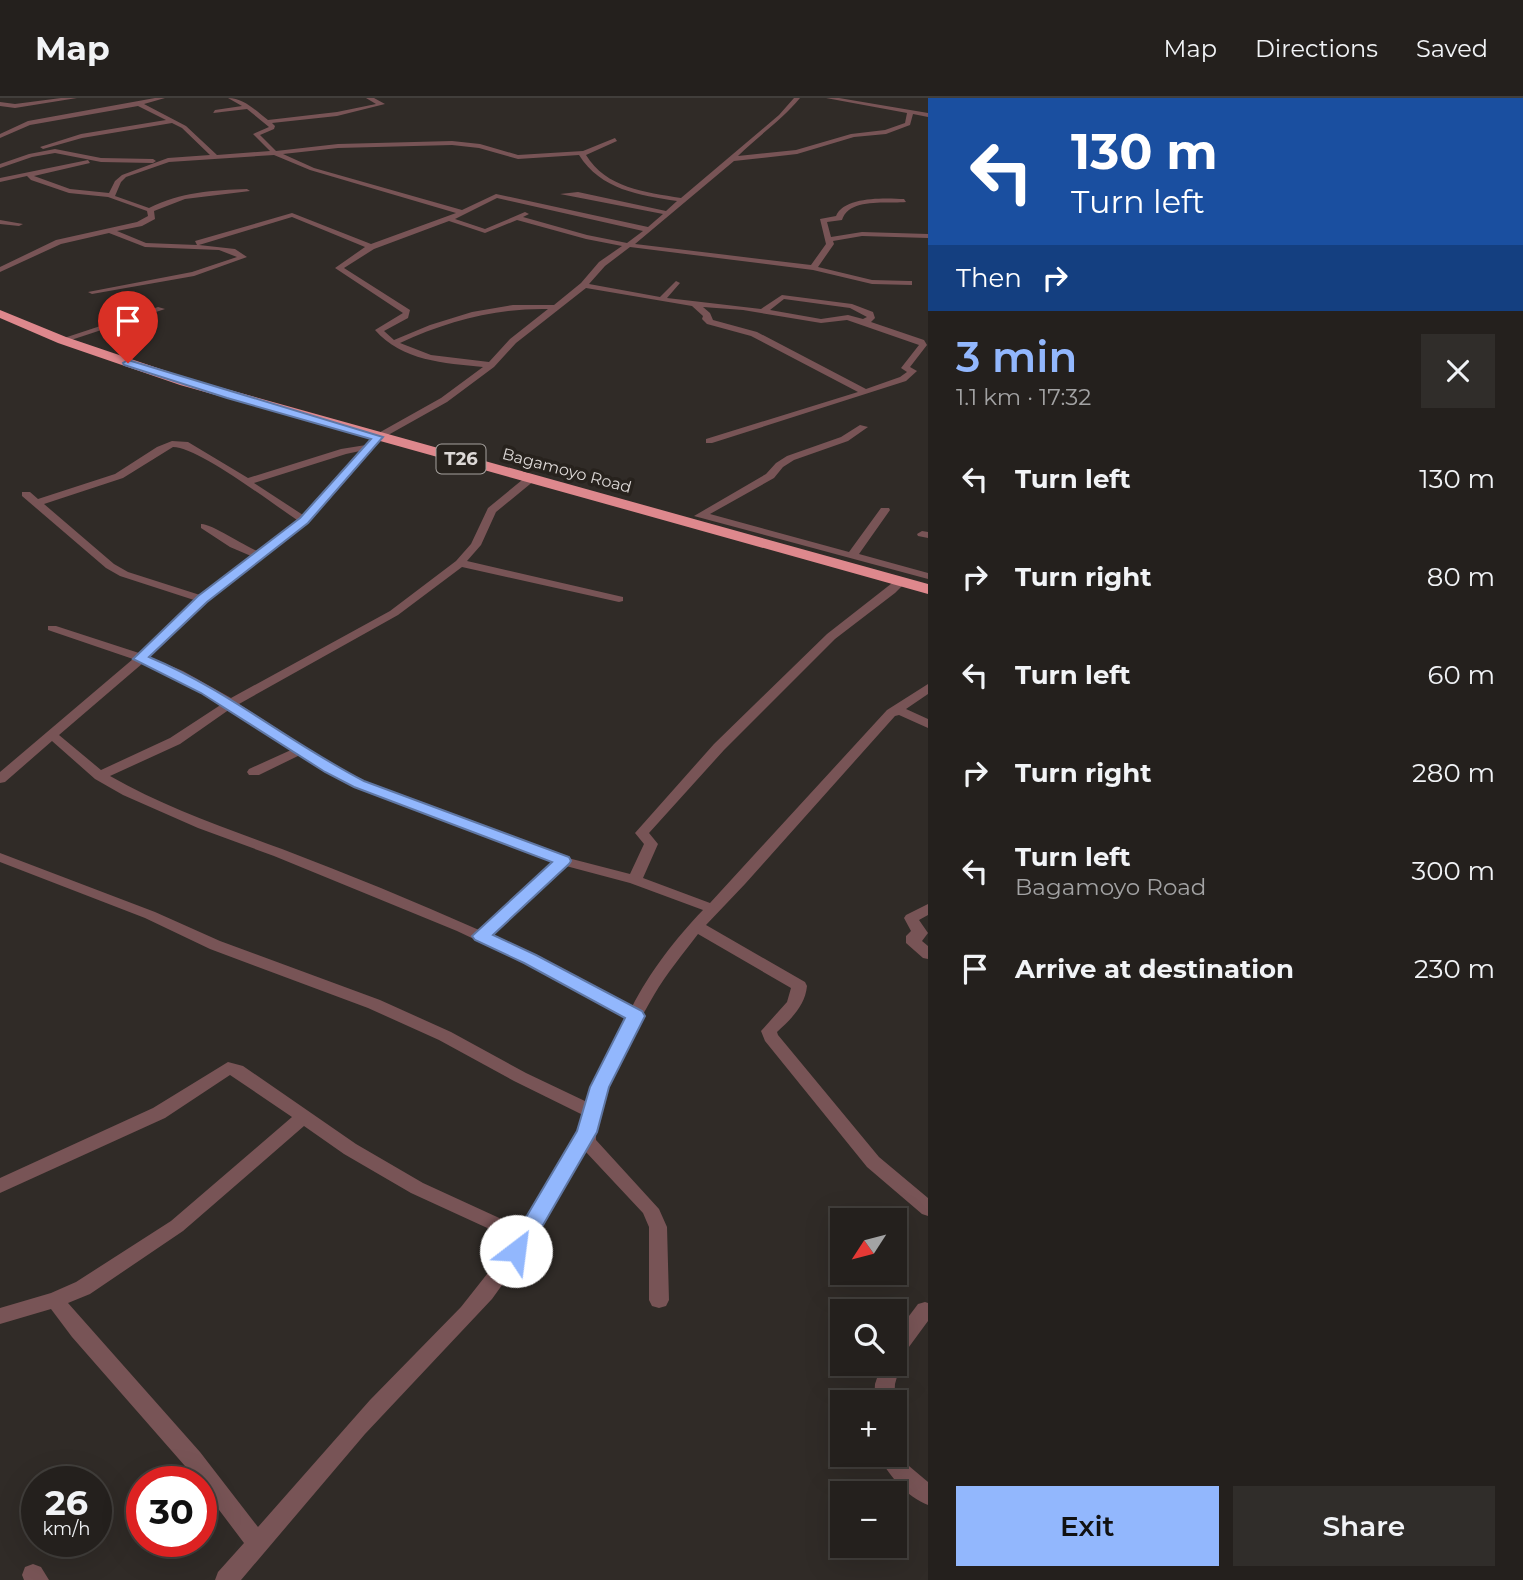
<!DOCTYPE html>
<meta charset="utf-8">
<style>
:root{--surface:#24201d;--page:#302d2a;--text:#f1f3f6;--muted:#a3a3a4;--line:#413e3b;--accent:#92b7fd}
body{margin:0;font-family:Montserrat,sans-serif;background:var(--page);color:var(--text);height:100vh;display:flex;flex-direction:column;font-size:26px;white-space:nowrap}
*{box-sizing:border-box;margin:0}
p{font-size:23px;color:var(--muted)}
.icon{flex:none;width:38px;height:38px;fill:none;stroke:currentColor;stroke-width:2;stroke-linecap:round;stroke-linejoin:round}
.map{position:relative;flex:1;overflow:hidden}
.details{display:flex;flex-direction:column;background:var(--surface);width:595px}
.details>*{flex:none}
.top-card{background:#1a4fa0;color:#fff;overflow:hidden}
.needle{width:46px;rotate:234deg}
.controls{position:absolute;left:830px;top:1110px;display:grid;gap:14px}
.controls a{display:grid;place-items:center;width:77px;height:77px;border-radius:0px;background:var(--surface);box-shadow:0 7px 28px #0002,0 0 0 2px var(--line);font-size:35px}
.speed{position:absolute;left:21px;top:1368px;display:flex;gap:14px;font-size:35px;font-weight:700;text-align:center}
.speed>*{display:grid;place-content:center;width:91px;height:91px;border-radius:50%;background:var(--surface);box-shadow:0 7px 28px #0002,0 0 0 2px var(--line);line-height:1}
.speed small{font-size:18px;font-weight:400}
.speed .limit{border:10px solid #d22;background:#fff;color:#111}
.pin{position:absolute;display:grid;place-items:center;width:60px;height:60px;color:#fff;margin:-72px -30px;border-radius:50% 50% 50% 0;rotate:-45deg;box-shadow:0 0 7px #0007}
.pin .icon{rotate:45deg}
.me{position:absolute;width:77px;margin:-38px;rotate:30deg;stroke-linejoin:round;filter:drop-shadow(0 0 5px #0008)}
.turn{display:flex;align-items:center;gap:24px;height:147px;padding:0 28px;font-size:32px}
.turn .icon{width:91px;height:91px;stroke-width:2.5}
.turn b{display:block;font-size:49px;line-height:60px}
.then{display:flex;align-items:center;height:66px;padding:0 28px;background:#0003;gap:14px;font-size:26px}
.round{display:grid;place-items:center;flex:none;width:74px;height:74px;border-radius:0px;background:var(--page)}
.head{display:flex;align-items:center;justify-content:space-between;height:119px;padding:0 28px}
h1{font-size:42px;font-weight:600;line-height:52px;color:var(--accent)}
.primary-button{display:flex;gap:14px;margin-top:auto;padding:14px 28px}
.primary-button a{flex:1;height:80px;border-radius:0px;background:var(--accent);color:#111;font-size:28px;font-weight:600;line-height:80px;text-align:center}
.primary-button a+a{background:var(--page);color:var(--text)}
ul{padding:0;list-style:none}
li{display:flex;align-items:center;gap:21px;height:98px;padding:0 28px}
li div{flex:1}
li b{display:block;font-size:26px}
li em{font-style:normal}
header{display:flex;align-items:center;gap:42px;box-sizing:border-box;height:98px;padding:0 35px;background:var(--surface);border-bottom:2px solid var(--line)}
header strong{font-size:33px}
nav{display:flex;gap:38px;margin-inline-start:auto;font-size:24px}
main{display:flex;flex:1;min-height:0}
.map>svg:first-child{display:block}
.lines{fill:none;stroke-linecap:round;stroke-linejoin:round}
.street{fill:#785456;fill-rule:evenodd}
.highway{fill:#de888d;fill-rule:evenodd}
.route{fill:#92b7fd;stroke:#5f77a4;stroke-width:2}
.labels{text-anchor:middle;stroke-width:7;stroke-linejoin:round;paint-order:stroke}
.far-street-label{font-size:16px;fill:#ddd9d7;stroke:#27221d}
.shield{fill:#27221d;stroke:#a6a29f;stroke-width:2}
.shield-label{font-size:18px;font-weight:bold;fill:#ddd9d7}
</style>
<header>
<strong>Map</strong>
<nav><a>Map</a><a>Directions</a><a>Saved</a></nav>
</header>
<main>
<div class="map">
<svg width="928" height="1482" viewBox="0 0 928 1482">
<rect width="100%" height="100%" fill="#302b27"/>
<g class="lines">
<path class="street" d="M61,0H77L15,10L0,8V4L15,6Z
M155,0H165L144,6L186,28L217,57L270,53L253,36L269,29L247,11L213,15L215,12L242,8L228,0C244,0 256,13 268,22L337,14L376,6L366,0H374L385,6L337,18L272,25L275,28L274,31L260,37L276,53L338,46L452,43L480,46L518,57L583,53L615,40L617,43L586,57C606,90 645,94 681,100L779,17L794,0H800C782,22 758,38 738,58L796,52L851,36L885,32L905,25L907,15L826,0H839L928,15V19L913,16L910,27L886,36L854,39L797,56L734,63L635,146L811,167L826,146L820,121L836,118C844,98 886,100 904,101L906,104C888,106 849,99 842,122L827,124L831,139L862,134L928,136V140L862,138L833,143L834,146L818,169L872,182L909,183H912V187L872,186L813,172L630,149L605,168L589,186L660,199L676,183L680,185L667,200L761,211L782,197L852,206L873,214L875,220L871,224L924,242L927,247L910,269L917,273L906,283L712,345H706V341L858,294L751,238L707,226L702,221L703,218L692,208L586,190L516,245L494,269L447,304L381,341L308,424L206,503L149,559L183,573L231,600L390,513L456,463L471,446L488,410L527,378H535V382L496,414L481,447L467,463L623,499V503L619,504L462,469L398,517L239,606L318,657L364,683L568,760L630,776L644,746L635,735L714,646L827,536L896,482H904L906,484L895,495L835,541L724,652L649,735L658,746L643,780L710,805L887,612L928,586V596L906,611L928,621V630L899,617L895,618L745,786L706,827L805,884L807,888C805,908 791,921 777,934L778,937L879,1059L928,1100V1118L922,1116L867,1069L765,943L761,933L787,904L791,890L698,836C683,856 666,876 654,897C635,929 595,1007 596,1042L659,1111L667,1129L669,1202L666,1208L659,1210L652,1208L649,1202V1129L643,1115L585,1053L523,1158L492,1201L365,1336L241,1482H215L218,1474L244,1445L201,1388V1384H199L72,1239L51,1211L0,1226V1210L51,1195L76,1184L171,1123L292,1019L230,977L165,1020L0,1095V1080L153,1010L228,964L243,968L356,1046L423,1085L508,1124L517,1134L579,1033L583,1017L514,983L439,942L368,910L210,851L145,820L0,764V755L155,814L220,843L380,902L451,934L526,975L587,1004L592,989L627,920L525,865L457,833L274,758L198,730L123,697L95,681L52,643L5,684L0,685V674L133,561L48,532V528H56L139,555L194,502L120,478L106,470L22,398V394H30L38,401L115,376L157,349L172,343L188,344L248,380L341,351L366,347L375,337L441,300L483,269C444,265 402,263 375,232L403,215L335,170L365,149L292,119L199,147L235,151L247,159L194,178L92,196L88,194L192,174L237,159L219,152L145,149L109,135L61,146L0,174V169L56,142L137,124L148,118L147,113L108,99L69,95L31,82L27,78L0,84V80L88,62L90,65L34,78L70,91L109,95L115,83L122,77L168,60L210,57L182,30L172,25L82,40L43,51L40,49L81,36L166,22L138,8L30,27L0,40V36L28,23ZM452,47L479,50L518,61L579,57C601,92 639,97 677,103L666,113L578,94L560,96L663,116L648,129L496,96L462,112L314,70L283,56L338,50ZM274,57L310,72L456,115L371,146L292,115L195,143L197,147L146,145L117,133L142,128L155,121L154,113L185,101L250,93L247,91C214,92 180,94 149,110L115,98L121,84L126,79L169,64ZM497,100L643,133L627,145L587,137L523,119L529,116L525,114L485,131L455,121ZM517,122L586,141L622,148L599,164L581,185L554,207H513L472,214L430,227L394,242L384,233L408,220L410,212L344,170L374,151L449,123L485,135ZM784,201L850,210L867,219L863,221L848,217L821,221L770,212ZM703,209L743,212L821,225L847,222L919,247L901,270L907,274L900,279L866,291L757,234L713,222L710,215ZM548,211L510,241L489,264L431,257L400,245C447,223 496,210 548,211ZM173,349C198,349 273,406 297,422L257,453C245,448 210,425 201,426V430L230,449L251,458L200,497L128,474L114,466L44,406L123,380ZM360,353L303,417L254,385L346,356ZM143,565L175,579L222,606L170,640L101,672L59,637ZM230,611L291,652L249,671L247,674L249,677H259L300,657L354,689L553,764L479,832C414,803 348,776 282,751C223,729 164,709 110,678L180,646ZM566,768L630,785L703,812C676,840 649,875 632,909L535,857L491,837ZM304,1028L344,1056L411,1095L496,1134L502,1140L506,1152L461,1209L370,1302L258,1429L200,1354L68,1205L90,1196L183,1133Z
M55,51L101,60L153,61L156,63L153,65L101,64L55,55L32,59L0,70V66L29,56Z
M0,122L23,126L19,128L0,126Z
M158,209L165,211L65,244L58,242Z
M860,327L868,329L848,343L794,362L783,369L774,380L710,416L849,454L881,410H889L890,412L859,456L928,475V481L694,418L766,376L776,365L787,358L841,339Z
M922,433L928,434V440L918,438L917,436Z
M928,806V817L919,822L928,835L922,843L928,848V861L923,860L906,845V838L911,833L904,820L906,817Z
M925,1204L928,1205V1223L906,1253L901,1264L895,1286L894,1304H874L875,1286L882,1265H894V1238L918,1206Z
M894,1349L909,1368L928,1384V1407C907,1399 887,1376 878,1356H894Z
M33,1466L41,1469L49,1482H24L22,1477L25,1469Z"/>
<path class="highway" d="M0,212L66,239L190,281L928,486V496L180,287L58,245L0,220Z"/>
</g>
<path class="route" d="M128,262L383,339L308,425L207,504L149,559C226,591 290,645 364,683L569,759L571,763L569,766L493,837L536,857L642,913L645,918L609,989L597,1034L524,1160L516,1162L509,1160L506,1153L577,1033L590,989L625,920L524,865L475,842L472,838L552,764L354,689L325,674L201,595L133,561L198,498L300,420L371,341L227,300L124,267L123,265Z"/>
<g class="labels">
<g class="far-street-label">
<text transform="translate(567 372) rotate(15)" y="6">Bagamoyo Road</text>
</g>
<rect class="shield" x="436.5" y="346.5" width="49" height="29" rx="5"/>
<g class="shield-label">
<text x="461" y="367">T26</text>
</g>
</g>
</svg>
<div class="controls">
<a><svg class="needle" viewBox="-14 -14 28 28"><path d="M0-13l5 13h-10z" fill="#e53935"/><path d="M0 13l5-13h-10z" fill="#a3a3a4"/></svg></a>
<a><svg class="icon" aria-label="search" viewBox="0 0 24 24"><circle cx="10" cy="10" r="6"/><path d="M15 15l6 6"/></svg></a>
<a>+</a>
<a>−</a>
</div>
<div class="speed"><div>26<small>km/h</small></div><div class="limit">30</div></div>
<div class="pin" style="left:128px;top:265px;background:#d93025"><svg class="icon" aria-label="arrive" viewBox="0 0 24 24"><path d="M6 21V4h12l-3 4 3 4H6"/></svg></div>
<svg class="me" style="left:516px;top:1153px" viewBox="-20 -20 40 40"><circle r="19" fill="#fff"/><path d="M0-13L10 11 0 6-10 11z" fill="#92b7fd"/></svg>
</div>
<section class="details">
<div class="top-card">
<div class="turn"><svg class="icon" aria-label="left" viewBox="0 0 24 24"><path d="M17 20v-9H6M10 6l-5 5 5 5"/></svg><div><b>130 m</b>Turn left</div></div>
<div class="then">Then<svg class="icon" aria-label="right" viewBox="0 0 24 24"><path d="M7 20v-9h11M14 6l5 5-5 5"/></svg></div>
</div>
<div class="head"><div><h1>3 min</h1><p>1.1 km · 17:32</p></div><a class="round"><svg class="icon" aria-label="close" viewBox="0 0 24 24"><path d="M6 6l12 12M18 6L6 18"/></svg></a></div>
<ul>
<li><svg class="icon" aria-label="left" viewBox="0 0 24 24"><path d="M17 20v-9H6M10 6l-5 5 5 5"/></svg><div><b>Turn left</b></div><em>130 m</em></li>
<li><svg class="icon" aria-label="right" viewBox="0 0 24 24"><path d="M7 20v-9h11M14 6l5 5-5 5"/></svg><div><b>Turn right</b></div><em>80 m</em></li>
<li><svg class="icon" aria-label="left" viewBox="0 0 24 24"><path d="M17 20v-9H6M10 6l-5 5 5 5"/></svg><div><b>Turn left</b></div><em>60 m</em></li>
<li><svg class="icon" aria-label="right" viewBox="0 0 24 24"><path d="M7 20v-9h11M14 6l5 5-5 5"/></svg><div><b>Turn right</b></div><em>280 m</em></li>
<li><svg class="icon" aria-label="left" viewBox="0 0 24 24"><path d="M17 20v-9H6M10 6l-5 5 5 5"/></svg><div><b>Turn left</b><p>Bagamoyo Road</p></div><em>300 m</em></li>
<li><svg class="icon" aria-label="arrive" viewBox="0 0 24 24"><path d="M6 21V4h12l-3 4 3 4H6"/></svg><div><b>Arrive at destination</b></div><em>230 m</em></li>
</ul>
<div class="primary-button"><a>Exit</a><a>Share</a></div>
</section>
</main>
